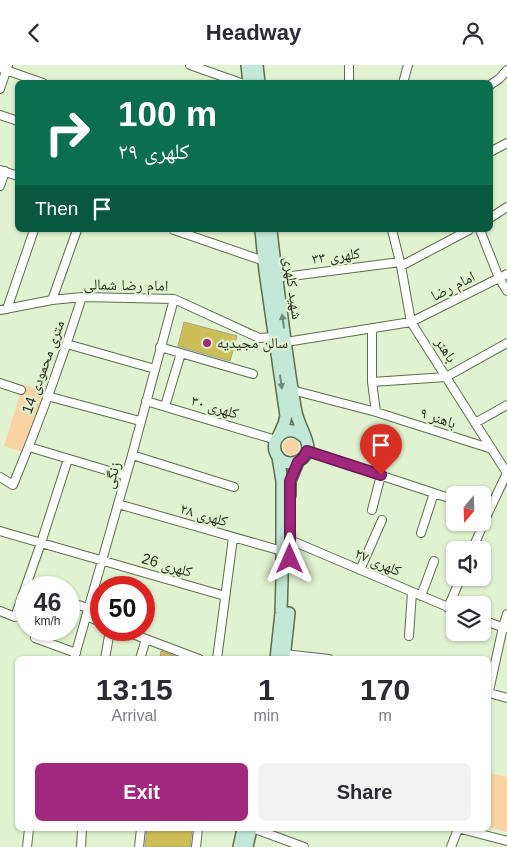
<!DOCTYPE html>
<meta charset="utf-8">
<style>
:root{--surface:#fff;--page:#f2f2f3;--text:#2b2b33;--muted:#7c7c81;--accent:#a2287e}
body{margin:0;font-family:Arial,"Noto Naskh Arabic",sans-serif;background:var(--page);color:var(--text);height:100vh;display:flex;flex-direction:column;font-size:19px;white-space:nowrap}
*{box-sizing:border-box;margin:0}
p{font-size:16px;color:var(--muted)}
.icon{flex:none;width:28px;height:28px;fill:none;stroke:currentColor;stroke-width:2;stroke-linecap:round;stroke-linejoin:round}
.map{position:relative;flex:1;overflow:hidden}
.side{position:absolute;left:15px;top:591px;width:476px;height:175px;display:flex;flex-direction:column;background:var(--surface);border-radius:8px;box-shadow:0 1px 4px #0004}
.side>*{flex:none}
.top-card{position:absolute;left:15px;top:15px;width:478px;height:152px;border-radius:8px;box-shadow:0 1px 4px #0004;background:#0b6e4f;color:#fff;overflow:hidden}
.needle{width:32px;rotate:199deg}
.buttons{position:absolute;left:446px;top:421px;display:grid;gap:10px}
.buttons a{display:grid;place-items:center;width:45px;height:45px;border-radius:8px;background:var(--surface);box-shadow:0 1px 4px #0004;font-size:25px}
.speed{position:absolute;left:15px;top:511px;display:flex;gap:10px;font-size:25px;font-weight:700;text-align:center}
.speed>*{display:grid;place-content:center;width:65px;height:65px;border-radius:50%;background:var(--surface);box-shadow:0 1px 4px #0004;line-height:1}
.speed small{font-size:12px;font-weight:400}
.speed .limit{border:8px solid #d22;background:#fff;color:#111}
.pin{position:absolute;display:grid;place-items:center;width:42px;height:42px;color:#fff;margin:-51px -21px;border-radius:50% 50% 50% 0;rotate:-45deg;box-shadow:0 0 5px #0007}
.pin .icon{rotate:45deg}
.me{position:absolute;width:55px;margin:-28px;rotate:0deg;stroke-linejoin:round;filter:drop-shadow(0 0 4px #0008)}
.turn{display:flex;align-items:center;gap:18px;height:105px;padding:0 20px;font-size:22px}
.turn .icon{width:65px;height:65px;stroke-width:2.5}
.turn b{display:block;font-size:35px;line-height:42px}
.then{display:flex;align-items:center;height:48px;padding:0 20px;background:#0003;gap:10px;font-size:19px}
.eta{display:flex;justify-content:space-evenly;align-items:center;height:85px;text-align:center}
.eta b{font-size:30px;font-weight:800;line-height:35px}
.cta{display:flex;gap:10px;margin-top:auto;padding:10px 20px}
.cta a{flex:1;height:58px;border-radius:8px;background:var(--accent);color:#fff;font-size:20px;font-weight:800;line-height:58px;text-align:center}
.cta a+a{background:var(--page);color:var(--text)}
header{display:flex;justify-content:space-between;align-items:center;height:65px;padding:0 20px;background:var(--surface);font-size:22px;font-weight:800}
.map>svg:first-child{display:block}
.green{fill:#fad3a5}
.building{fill:#cebe58;stroke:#a9a481}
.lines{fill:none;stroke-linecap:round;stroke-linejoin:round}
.street-casing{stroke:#5d6c4e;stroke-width:10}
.secondary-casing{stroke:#5d6c4e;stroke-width:14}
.street{stroke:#fff;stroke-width:8}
.secondary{stroke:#c3e8d8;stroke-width:11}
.oneway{fill:#748a7c}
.route-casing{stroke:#691a52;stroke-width:12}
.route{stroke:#a2287e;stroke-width:9}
.poi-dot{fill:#a2287e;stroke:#e0f2d0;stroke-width:2}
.labels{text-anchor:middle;stroke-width:4.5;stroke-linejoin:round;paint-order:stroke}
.street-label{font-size:15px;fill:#262d20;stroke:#e0f2d0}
.poi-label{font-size:15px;fill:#262d20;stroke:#e0f2d0;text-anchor:start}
</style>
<header><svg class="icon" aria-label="back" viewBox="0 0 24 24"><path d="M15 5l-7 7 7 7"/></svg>Headway<svg class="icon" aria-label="person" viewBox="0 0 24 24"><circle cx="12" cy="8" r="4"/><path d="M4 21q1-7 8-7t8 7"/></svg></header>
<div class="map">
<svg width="507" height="782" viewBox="0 0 507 782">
<rect width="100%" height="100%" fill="#e0f2d0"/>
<path class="green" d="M23,320L45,326L23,387L4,381Z
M283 382a8 8 0 1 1 16 0a8 8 0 1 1-16 0Z
M489,708L507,712V767L489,762Z"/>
<path class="building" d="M184,257L237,271L230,296L178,281Z
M161,586L180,593V594H160Z
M147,764H192L190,782H145Z"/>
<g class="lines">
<g class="street-casing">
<path id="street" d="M190,0L241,18
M349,0V18
M0,3L43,18
M403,18L408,0
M490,20L499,14L507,5
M0,24L8,0
M0,50L18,56
M490,87L507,78
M0,105L18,111
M0,121L5,106
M490,153L507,142
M174,165L264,196
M392,165L401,201L411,257L507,408
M480,165L499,213L507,226
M401,201L469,165
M276,213L400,197
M52,235L77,165
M7,244L34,165
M0,245L52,235L82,232L174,234L259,273L275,272
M372,263V317L376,347
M286,277L411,257L507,209
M67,279L155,304
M160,282L253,309
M372,317L446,312L507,278
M0,318L21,325
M292,325L376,347L492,384
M47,331L140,356
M146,336L276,375
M165,341L181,288
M475,358L507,340
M29,382L126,411
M307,386L455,435
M132,390L234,422
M0,412L13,420C39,358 62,295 82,232
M118,439L282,486
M372,445L381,410
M0,466L225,531
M421,468L434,428
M290,475L455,545
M472,485L489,446L507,408
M360,505L382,455
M421,531L434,496
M69,537L88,543
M448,543L461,512
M0,546L15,552L41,478L68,394
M86,551L101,557
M482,555L505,563
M122,565L199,594
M409,571L412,527
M35,573L76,588
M284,589L329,594
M74,594L132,390L174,234
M105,594L110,565
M140,594L146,574
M217,594L233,473
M489,626L503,562L507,549
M489,628L507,633
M255,764L304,782
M461,764L507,776
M27,782L29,764
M81,782L82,764
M139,782L141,764
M196,782L198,764
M451,782L458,764"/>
</g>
<g class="secondary-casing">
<path id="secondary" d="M247,0L249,18
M257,0L259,18
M261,165L265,206L286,351L284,359L279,370
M271,165C275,204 281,243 286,283C289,304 292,326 296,347C298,358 308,374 308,383C306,397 288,403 279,393C265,377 286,355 304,372
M290,430V416L298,397
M276,594L281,548L282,514V416L278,392
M284,594L289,548
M239,782L243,764
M247,782L251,764"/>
</g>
<use href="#street" class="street"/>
<use href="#secondary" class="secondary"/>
</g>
<defs><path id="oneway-solid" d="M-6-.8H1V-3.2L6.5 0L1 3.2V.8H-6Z" transform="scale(1.25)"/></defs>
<g class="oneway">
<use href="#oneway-solid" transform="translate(283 256) rotate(-98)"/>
<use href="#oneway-solid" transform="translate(281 317) rotate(82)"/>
</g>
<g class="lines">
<g class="route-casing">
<path id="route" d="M290,494V416L298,397L303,393L307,386L381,410"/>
</g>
<use href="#route" class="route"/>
</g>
<circle class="poi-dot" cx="207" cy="278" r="5"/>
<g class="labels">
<g class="street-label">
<text transform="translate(336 191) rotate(-7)" y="5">کلهری ۳۳</text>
<text transform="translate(126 220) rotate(1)" y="5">امام رضا شمالی</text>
<text transform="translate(453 221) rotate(-27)" y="5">امام رضا</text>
<text transform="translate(293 223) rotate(82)" y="5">شهید کلهری</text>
<text transform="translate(446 285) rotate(57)" y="5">باهنر</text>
<text transform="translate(43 302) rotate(-70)" y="5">14 متری محمودی</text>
<text transform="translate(215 342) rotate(17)" y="5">کلهری ۳۰</text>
<text transform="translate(438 353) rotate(18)" y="5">باهنر ۹</text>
<text transform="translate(112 410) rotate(-74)" y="5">زنگی</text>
<text transform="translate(204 450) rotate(16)" y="5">کلهری ۲۸</text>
<text transform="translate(378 497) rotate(23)" y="5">کلهری ۲۷</text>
<text transform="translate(167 500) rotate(16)" y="5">کلهری 26</text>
</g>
<g class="poi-label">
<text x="217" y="283">سالن مجیدیه</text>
</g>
</g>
</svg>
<div class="buttons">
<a><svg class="needle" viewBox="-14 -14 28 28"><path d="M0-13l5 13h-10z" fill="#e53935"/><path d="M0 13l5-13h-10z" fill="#7c7c81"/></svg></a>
<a><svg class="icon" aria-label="sound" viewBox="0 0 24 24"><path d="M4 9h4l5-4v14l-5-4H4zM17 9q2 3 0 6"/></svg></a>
<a><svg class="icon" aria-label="layers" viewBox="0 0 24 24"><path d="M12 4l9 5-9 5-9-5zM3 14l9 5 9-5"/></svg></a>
</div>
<div class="speed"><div>46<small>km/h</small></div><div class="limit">50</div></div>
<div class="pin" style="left:381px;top:410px;background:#d93025"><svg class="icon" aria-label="arrive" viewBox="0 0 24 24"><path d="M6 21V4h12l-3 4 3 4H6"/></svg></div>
<svg class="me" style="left:290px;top:494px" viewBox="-20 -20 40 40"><path d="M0-17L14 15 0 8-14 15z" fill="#a2287e" stroke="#fff" stroke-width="4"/></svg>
<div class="top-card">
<div class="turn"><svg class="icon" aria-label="right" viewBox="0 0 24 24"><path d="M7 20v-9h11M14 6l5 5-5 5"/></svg><div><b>100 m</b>کلهری ۲۹</div></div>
<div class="then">Then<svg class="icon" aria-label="arrive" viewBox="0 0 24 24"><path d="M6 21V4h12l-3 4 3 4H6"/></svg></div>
</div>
<section class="side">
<div class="eta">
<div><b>13:15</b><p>Arrival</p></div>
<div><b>1</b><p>min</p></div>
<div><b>170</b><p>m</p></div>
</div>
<div class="cta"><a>Exit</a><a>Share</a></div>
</section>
</div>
